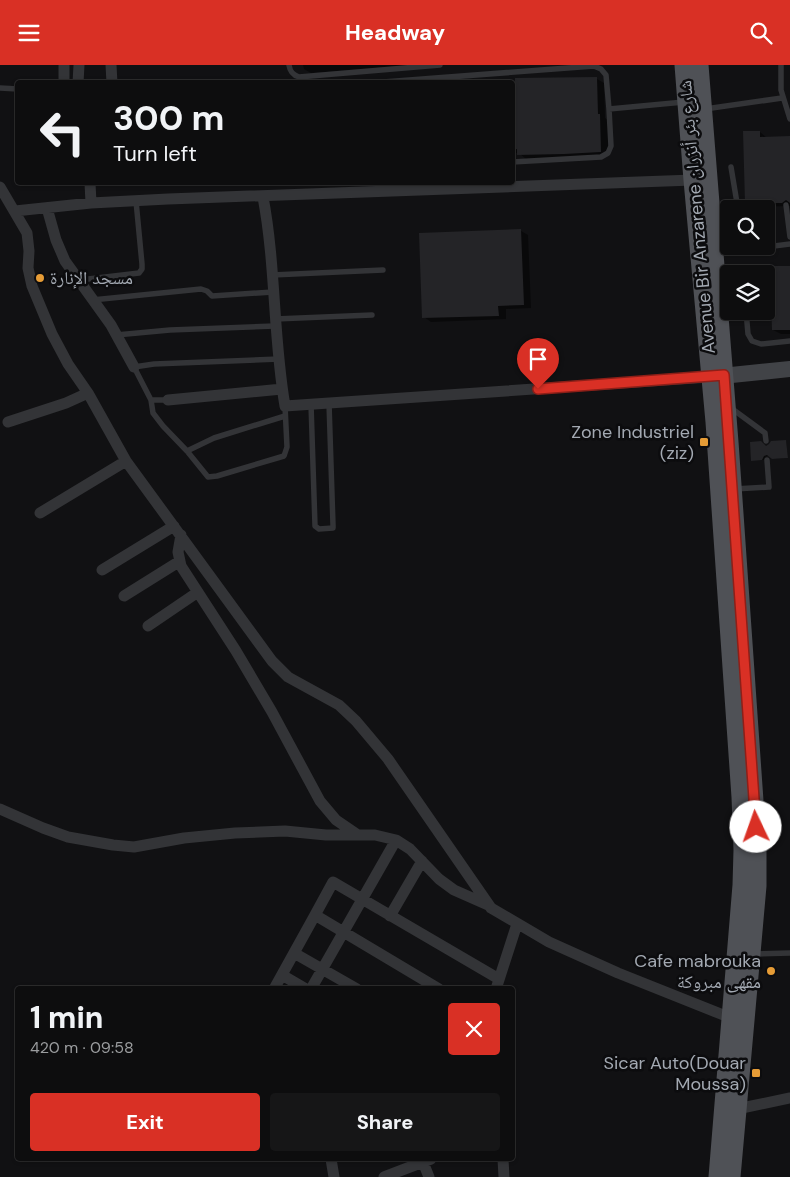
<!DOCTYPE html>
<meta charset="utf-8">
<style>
:root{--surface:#0d0d0e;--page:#161617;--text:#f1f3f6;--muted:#9a9c9e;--line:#2d2d2e;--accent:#d93025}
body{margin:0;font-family:"DM Sans","Noto Naskh Arabic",sans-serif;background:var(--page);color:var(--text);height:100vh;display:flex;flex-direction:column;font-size:19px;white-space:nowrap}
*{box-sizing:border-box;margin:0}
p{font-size:16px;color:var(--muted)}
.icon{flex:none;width:28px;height:28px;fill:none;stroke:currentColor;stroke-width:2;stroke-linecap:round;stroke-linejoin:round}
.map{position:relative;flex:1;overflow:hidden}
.details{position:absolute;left:15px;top:921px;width:500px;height:175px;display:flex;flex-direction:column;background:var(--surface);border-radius:5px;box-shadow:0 1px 4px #0004,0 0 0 1px var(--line)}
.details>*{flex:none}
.hud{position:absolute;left:15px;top:15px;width:500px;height:105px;border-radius:5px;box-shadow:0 1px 4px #0004,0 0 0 1px var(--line);background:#0d0d0e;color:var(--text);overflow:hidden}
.fabs{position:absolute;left:720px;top:135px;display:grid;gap:10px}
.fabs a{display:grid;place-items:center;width:55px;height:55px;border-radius:5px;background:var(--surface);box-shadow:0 1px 4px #0004,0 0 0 1px var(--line);font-size:25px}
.pin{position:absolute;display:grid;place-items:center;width:42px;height:42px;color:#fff;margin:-51px -21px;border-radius:50% 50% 50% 0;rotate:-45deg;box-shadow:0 0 5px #0007}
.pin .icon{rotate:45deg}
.me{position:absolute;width:55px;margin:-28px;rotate:357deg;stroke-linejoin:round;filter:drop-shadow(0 0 4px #0008)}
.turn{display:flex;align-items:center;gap:18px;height:105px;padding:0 15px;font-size:22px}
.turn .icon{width:65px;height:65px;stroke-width:2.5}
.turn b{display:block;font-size:35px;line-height:42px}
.round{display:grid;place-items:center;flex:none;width:52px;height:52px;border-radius:5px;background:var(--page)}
.head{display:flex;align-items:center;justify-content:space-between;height:85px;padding:0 15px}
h1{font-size:30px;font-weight:800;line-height:38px}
.action{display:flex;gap:10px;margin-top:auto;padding:10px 15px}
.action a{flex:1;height:58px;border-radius:5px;background:var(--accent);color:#fff;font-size:20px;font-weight:800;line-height:58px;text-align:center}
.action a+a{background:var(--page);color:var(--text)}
header{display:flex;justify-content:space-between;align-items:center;height:65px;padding:0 15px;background:var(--accent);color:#fff;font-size:22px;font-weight:800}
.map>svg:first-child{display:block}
.shadow{fill:#0007}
.building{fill:#242427}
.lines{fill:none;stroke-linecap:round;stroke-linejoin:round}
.lane{stroke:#333437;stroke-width:5.5}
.street{stroke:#333437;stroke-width:11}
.secondary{stroke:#414347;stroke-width:16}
.primary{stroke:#4f5156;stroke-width:19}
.route-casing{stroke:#8d1f18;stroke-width:12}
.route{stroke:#d93025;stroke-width:9}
.poi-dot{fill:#e69c36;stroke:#0c0c0e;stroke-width:2}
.labels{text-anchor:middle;stroke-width:5;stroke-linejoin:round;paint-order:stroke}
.street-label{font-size:18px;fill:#a3a9b2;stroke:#0c0c0e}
.poi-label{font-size:18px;fill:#a3a9b2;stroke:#0c0c0e;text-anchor:end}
</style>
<header><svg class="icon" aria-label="menu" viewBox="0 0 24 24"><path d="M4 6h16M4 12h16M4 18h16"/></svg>Headway<svg class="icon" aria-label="search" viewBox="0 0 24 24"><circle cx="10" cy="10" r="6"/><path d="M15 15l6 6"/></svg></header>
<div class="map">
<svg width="790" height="1112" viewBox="0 0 790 1112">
<rect width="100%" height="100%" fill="#111113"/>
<path class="shadow" d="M303,0H412L311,8L304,4Z
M597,14L604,18L605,53L608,55V90L526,94L519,88H512V26Z
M760,67L767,73L790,72V141L754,142L746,138Z
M521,166L528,170L531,243L506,244V254L431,257L424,252Z
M790,202V269H781L773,265Z
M786,376L788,393L774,394L769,390L765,392L764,395H752L766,382Z"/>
<path class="building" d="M597,12L598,49H600L601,87L564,89L517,90V84L512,85V24H515V13Z
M743,66H760V72L790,71V138L786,135L782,138H745Z
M521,164L524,240L498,241L499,251L422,253L419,168Z
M770,201H790V265H772Z
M786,375L788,393L772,394L767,390L764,391L762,395L751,396L750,377L761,376L766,381L769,379L771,376Z"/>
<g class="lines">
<path class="lane" d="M289,0C290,7 293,10 299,12L440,0
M781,0V25L790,54
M370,18L594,1L601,4L606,10L609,44L684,37
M0,23L18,24
M705,44L782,33
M512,97L601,92L608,88L611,81L609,44
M731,102L738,144
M786,140L790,172
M718,188L790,179
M272,210L383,205
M80,215L139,208L142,204V199L136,136
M92,235L201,224L207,226L212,231L273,227
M746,246L748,269L752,276L761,279L790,276
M275,254L372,250
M116,270L170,265L275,261
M279,294L154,299L134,302L151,335L153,348L163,361L187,386L208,412L217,411L284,391L287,382L285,341
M151,335H168
M311,339L315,461L319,464L333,463V460L329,338
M731,343L765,368L766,376
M187,386L214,373L285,351
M734,424L769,422L767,395
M755,889L790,888"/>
<path class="street" d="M111,0L112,18
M64,18V0
M78,18L79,0
M90,118L91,138
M0,122L27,168L29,186L28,203L32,221L52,269L68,299L88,328L126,396L272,596L288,612L339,640L356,656L388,694L491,843L549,877L618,908L731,953
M263,132C276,201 273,272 285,341L710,312
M47,143L56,175L65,196L111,260L134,302
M15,146L91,138L168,134L693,115
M168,335L282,324
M8,357L66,338L88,328
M40,448L126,396
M181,470L178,487L181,501L236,586L272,647L320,736L336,755L358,770
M102,505L174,461
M124,531L180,496
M148,561L198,527
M0,744L43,763L68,772L113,780L134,782L184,773L235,768L285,766L326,770H375L396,775L410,784L439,814L454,825L488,840
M390,851L422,796
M294,888L357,924
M282,910L306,924
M274,924L315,850
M311,924L396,775
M439,924L315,850L333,817L499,914
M496,924L517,859
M737,1044L790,1033
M331,1094L334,1112
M503,1094L504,1112
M423,1097L429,1112
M384,1112L431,1094"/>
<path class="secondary" d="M712,312L790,304"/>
<path class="primary" d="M684,0L693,115L715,357L741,732L743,785L742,820L718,1112
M699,0L729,377L757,779V821L731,1112"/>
</g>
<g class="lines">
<g class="route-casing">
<path id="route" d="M538,324L724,310L756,762"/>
</g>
<use href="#route" class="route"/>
</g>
<g class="poi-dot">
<circle cx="40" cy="213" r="5"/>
<rect x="699" y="372" width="10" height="10" rx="2.5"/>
<circle cx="771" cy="906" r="5"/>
<rect x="751" y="1003" width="10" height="10" rx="2.5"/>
</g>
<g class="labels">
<g class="street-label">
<text transform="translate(697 152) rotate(-95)" y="6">Avenue Bir Anzarene شارع بئر أنزران</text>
</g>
<g class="poi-label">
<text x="50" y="219" text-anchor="start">مسجد الإنارة</text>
<text x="694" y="373">Zone Industriel<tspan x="694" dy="21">(ziz)</tspan></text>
<text x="761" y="902">Cafe mabrouka<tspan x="761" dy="21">مقهى مبروكة</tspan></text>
<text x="746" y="1004">Sicar Auto(Douar<tspan x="746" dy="21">Moussa)</tspan></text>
</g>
</g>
</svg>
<div class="fabs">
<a><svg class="icon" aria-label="search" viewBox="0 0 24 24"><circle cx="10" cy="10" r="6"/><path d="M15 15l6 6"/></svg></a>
<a><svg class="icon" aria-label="layers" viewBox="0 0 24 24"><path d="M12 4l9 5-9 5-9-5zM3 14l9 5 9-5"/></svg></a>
</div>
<div class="pin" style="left:538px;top:324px;background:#d93025"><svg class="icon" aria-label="arrive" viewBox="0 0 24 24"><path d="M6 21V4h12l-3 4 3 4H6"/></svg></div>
<svg class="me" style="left:756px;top:762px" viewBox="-20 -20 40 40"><circle r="19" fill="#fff"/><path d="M0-13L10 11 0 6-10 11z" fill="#d93025"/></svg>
<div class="hud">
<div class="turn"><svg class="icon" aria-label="left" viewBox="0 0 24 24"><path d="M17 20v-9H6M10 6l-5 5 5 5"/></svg><div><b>300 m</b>Turn left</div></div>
</div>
<section class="details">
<div class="head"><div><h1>1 min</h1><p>420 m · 09:58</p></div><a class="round" style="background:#d93025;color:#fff"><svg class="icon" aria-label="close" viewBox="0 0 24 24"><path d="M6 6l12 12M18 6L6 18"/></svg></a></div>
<div class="action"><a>Exit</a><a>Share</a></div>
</section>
</div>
